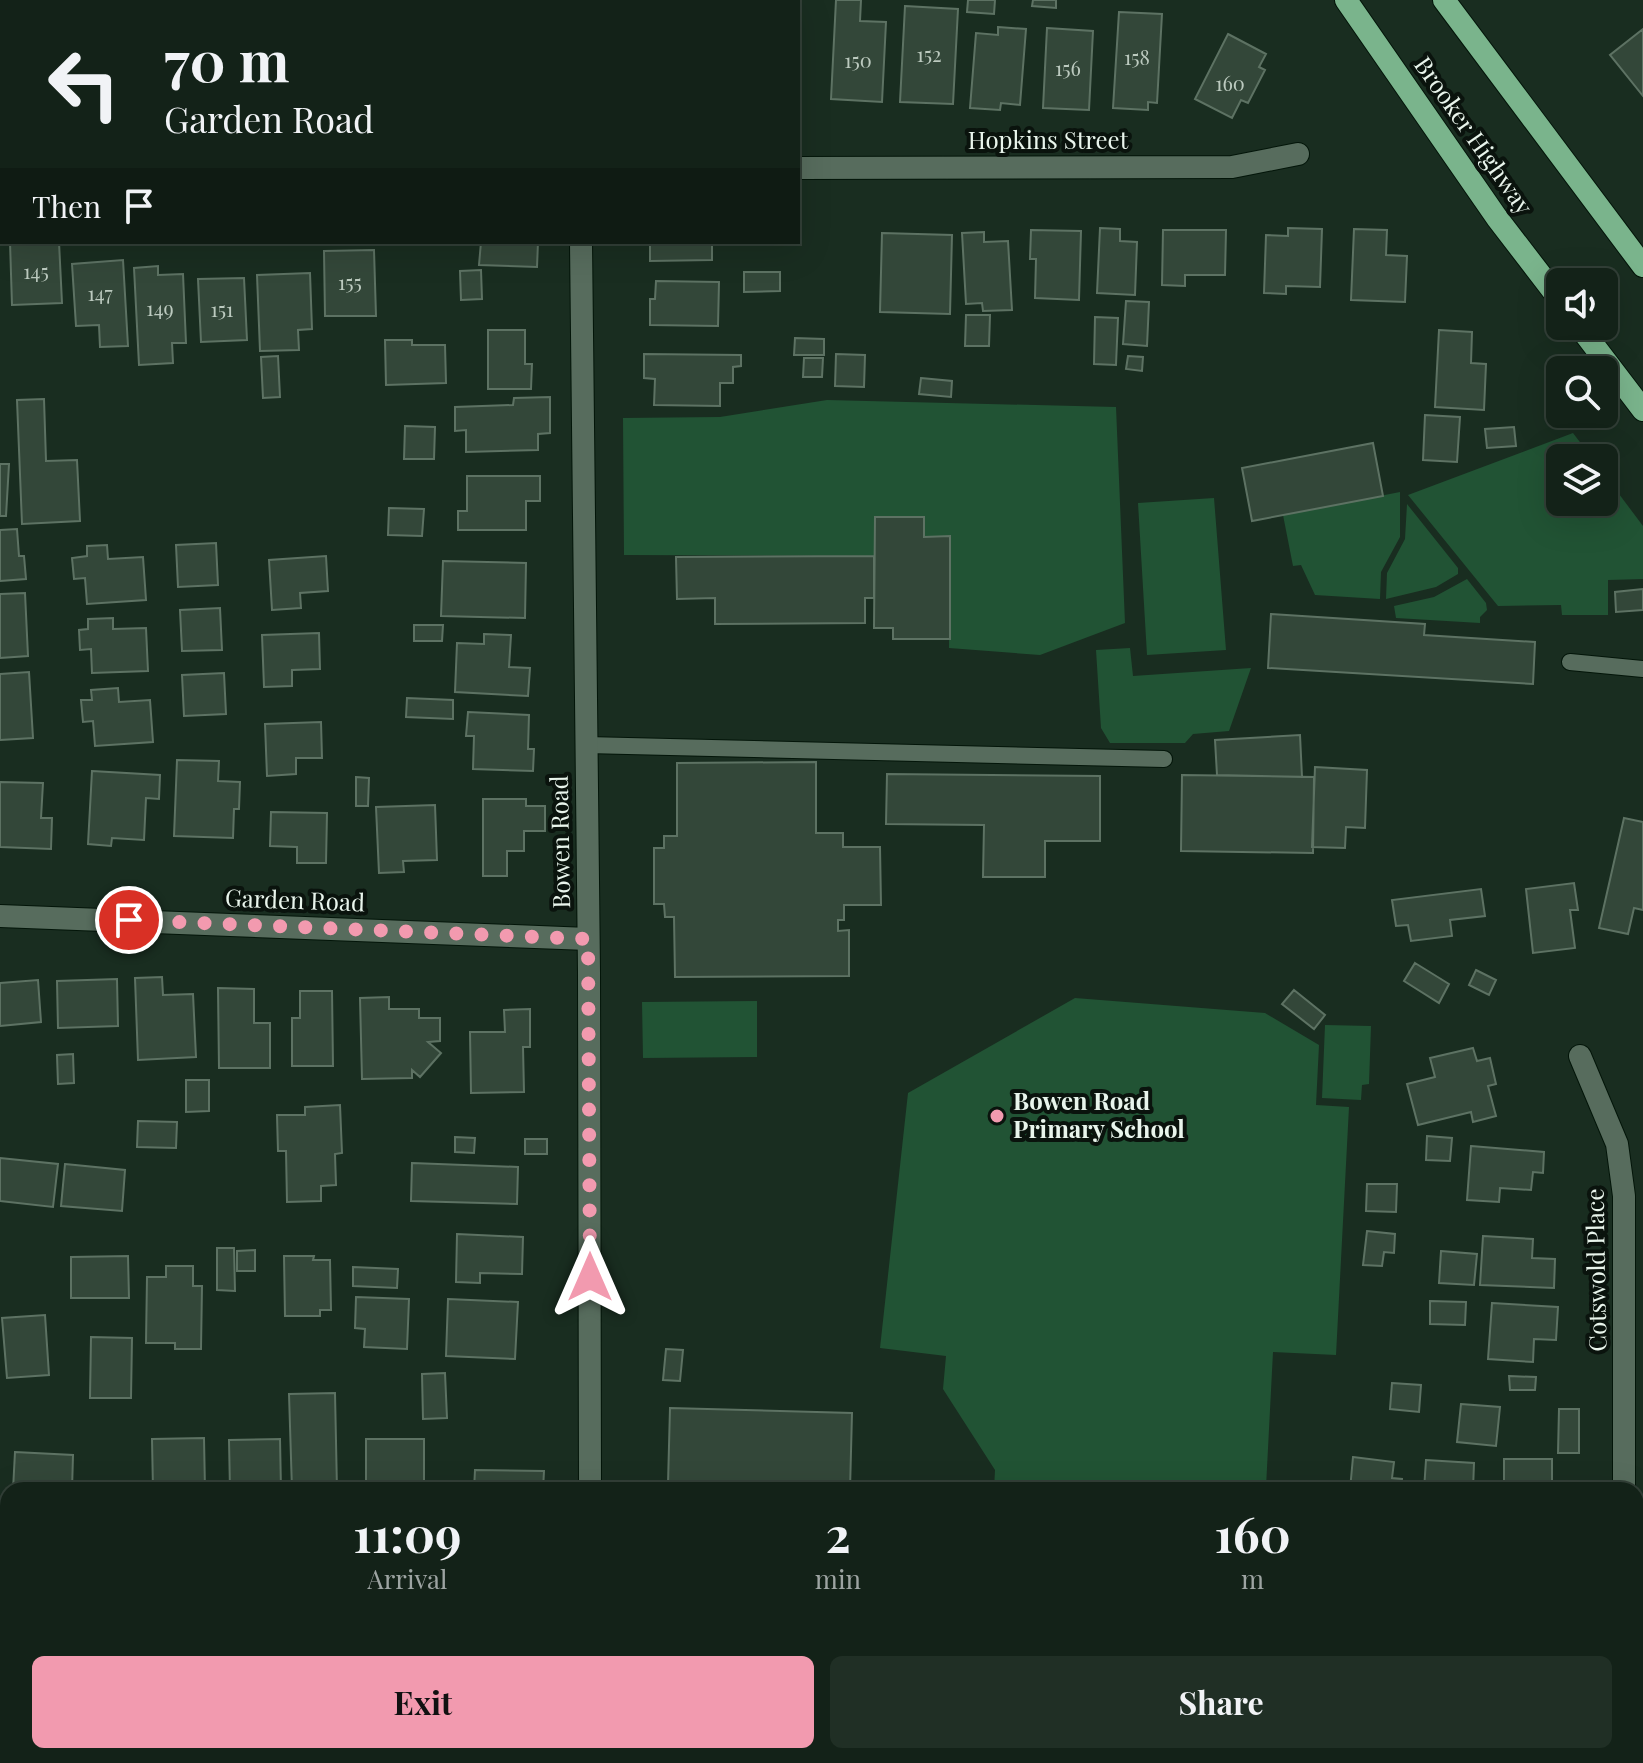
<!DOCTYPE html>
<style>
:root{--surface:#132218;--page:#202f25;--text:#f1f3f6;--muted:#9da4a2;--line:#323f37;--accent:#f29aaf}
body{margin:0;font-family:"Playfair Display",serif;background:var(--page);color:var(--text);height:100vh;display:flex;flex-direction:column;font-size:30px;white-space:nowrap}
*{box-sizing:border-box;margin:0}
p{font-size:26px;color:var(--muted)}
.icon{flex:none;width:44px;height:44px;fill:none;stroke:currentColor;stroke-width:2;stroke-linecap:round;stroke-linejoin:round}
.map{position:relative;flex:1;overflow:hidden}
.side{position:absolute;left:0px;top:1482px;width:1644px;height:282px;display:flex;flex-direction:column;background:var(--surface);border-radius:24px 24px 0 0;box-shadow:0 8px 32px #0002,0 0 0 2px var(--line)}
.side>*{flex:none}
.guide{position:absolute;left:0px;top:0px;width:800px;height:244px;box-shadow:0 8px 32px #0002,0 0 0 2px var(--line);background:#132218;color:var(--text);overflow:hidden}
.controls{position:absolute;left:1546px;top:268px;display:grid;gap:16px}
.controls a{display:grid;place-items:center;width:72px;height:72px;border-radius:12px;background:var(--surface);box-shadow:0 8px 32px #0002,0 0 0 2px var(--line);font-size:40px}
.pin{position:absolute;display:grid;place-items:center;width:68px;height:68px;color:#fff;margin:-34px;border:4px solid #fff;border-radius:50%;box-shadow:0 2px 8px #0007}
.me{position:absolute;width:88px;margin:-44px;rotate:0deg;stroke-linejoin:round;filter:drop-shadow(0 0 6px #0008)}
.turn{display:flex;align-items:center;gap:28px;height:168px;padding:0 32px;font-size:36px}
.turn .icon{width:104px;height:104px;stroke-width:2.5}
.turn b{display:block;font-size:56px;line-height:68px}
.then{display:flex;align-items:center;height:76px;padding:0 32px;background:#0003;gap:16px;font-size:30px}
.eta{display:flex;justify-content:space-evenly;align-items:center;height:136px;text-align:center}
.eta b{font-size:48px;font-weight:700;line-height:56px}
.button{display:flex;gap:16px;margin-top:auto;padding:16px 32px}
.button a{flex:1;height:92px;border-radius:12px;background:var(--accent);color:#111;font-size:32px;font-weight:700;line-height:92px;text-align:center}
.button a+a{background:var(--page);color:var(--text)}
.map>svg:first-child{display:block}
.green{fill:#215334}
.building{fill:#334739;stroke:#5d7263;stroke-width:2}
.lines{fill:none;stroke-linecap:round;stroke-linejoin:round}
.service-casing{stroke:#031509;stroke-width:18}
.minor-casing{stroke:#031509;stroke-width:24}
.tertiary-casing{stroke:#031509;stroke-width:24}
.trunk-casing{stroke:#031509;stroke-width:24}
.service{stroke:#576c5d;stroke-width:16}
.minor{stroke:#576c5d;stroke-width:22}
.tertiary{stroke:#576c5d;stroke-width:22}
.trunk{stroke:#7ab48c;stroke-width:22}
.route{stroke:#f29aaf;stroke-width:14;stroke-dasharray:0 25.2}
.poi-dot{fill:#f29aaf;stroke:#0a130d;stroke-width:3}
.labels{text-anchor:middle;stroke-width:8;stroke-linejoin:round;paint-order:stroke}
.number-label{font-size:20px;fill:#bccabf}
.street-label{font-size:24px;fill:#e9f5ec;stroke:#0a130d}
.poi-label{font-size:24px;font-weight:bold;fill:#e9f5ec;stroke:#0a130d;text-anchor:start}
</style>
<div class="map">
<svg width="1643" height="1763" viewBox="0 0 1643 1763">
<rect width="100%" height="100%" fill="#192d20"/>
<path class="green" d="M827,400L1116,407L1125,623L1040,655L949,648L950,537H924L923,517H875L874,556L624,555L623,418L720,417Z
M1573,433L1592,458H1560V502H1604V474L1643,526V579L1608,580V615H1562L1561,605L1498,606L1408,495Z
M1400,492V537L1381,572L1380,599L1315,595L1301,565L1293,566L1283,515Z
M1214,498L1226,650L1147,655L1138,503Z
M1407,504L1458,568V574L1436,587L1386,599L1387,573L1405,539Z
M1467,579L1486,603L1487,610L1480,617V623L1396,618L1394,606L1434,597Z
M1130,648L1133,676L1251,668L1229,731L1193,734L1185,743H1110L1101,728L1096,650Z
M1075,998L1265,1013L1319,1045L1316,1105L1349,1107L1336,1355L1273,1352L1266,1487L1229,1485L1223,1490H994L995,1470L943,1389L946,1356L880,1348L908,1093Z
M757,1001V1057L643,1058L642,1002Z
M1325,1025L1371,1026L1369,1084L1362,1085L1361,1100L1322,1098Z"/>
<path class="building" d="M48,0H102L48,2Z
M229,0H291V2H229Z
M475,0H526L475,2Z
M836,0H861L860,21L886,22L882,102L831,99Z
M968,0H995L994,14L967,12Z
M1033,0H1056V8L1032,6Z
M905,6L958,9L953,104L900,102Z
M1119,12L1162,14L1157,103L1148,102V110L1113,108Z
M998,27L1026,29L1020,105L1001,103L1000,110L970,108L976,33L998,35Z
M1047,28L1093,31L1089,110L1043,108Z
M1643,29V96L1610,55Z
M1228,34L1266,54L1259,67L1265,70L1248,103L1241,100L1232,118L1195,99Z
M1100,228L1120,229V241L1137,242L1135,295L1097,293Z
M1288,228L1322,229L1320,287L1286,286V294L1264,293L1266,235L1288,236Z
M1354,229L1387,230L1386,255L1407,256L1405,302L1351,300Z
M1031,230L1081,231L1079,300L1035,298L1036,259H1030Z
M1163,230H1226L1225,275H1185V286L1162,285Z
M984,232V242L1008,241L1012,310L983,311L982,303L966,304L962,233Z
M882,233L952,235L950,314L880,312Z
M10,242H59L62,303L12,305Z
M481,242H538L537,267L479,265Z
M650,242H712V260L650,261Z
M374,250L376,316H325L324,251Z
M123,260L128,346L100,347L99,325L76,326L72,264Z
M158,266V275L183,274L186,343H172L173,363L139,365L134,268Z
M481,270L482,299L461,300L460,271Z
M744,272H780V291L744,292Z
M310,273L312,329L298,330L299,350L260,351L257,275Z
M244,278L247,340L201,342L198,279Z
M656,281L719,282L718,326L650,325V299H655Z
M1126,301L1149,302L1147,346L1123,344Z
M966,315H990L989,346H965Z
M1095,317L1118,318L1116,365L1094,364Z
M488,330H525V364H532L531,389H488Z
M1439,330L1472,332L1471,363L1486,364L1484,410L1435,407Z
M795,338L824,339V355H794Z
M385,340H412V345H445L446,383L386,385Z
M644,354L741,355V366L733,367V383H720V406L654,405L655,379L644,378Z
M836,354L865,355L864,387L835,386Z
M278,356L280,397L263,398L261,357Z
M1128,356L1143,357L1142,371L1126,369Z
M804,358H823L822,377H803Z
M921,378L952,381L951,397L919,394Z
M550,397V433L538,434V450L466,452V430L455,431V407L513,405L514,398Z
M44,399L46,461L77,460L80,521L22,524L17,400Z
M1425,415L1460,417L1457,462L1423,460Z
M405,426L435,427L434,459H404Z
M1514,427L1516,446L1487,448L1485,429Z
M1373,443L1383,496L1252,521L1242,468Z
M0,464H9L6,516H0Z
M467,476H540V501H526V530H458V511H467Z
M389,508L424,509L422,536L388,535Z
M875,517H924V537L950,536V639H893V628H874Z
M17,529L19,556H24L26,579L0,581V530Z
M216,543L218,585L178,587L176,545Z
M107,545L108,559L143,557L146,600L87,604L85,578L74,579L72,558L87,556V546Z
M326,556L328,591L300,593L301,608L272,610L269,560Z
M874,556V598H865V623L715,624V598L677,599L676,557Z
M443,561L526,563L525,618L441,616Z
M1643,589V610L1616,612L1615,592Z
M25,593L28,656L0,658V594Z
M220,608L222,650L182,651L180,610Z
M1271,614L1425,624L1424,635L1535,642L1533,684L1268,668Z
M113,618V629L146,628L148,671L92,673L91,649L80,650L79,630L88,629V619Z
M414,625H443L442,641H414Z
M319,633L320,669L292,670V686L264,687L262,635Z
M484,634L511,635L509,667L530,668L528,696L455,692L457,643L484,644Z
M29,672L33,738L0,740V674Z
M224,673L226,714L184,716L182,675Z
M118,688L119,702L150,700L153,742L95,746L93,721L83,722L81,700H92L91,690Z
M407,698L453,700V719L406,717Z
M468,712L529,715L528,749H534L533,771L473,769L474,736H466Z
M321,722L322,758H296V774L267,776L265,724Z
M1300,735L1302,777L1217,775L1215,740Z
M177,760L219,761L218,781L240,782L239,809H234L233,838L174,836Z
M816,762V833H843V847H880L881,905H844V920H838V931L849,930V976L675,977L674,917H665L664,904H654V848H664V836H677V763Z
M1315,767L1367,770L1365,828L1346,827L1345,848L1312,847Z
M92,771L160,775L159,799L146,798L144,840L112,838L111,846L88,844Z
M887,774L1100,776V841H1045V877H983L984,825L886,824Z
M1182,775L1314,777L1313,853L1181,851Z
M356,777L369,778L368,806H356Z
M0,782L43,783L41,818H52L51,849L0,847Z
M483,799H526V806H545V831H524V851H507V876H483Z
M435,805L437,860L403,861L404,872L379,873L376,807Z
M271,812L327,813L326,863H297V847L270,846Z
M1624,818L1643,822V910L1634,908L1628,934L1599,928Z
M1574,883L1578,910H1570L1575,948L1533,953L1526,889Z
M1481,889L1485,916L1450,920L1452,936L1411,941L1408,925L1396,926L1392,900Z
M1415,963L1449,984L1439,1003L1404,981Z
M1476,970L1496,980L1489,995L1469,985Z
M162,977L163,995L193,994L196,1057L138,1060L135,978Z
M117,979L118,1026L58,1028L57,981Z
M38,980L41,1022L0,1026V983Z
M218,988L254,989V1023H270V1068H219Z
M1294,990L1325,1015L1314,1029L1282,1004Z
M300,991H332L333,1066H292V1018H300Z
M389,997V1009H419V1018H440V1041L428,1042L441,1053L420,1077L412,1070V1078L362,1079L360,998Z
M530,1009V1047H523L524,1092L471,1093L470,1032H505L504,1010Z
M1473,1048L1477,1061L1490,1058L1496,1084L1488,1086L1496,1116L1473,1122L1471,1112L1418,1125L1407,1084L1435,1077L1430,1058Z
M73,1054L74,1083L58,1084L57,1055Z
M186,1080H209V1111L186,1112Z
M340,1105L342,1153L335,1154L336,1185L321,1186V1201L287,1202L286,1151H278L277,1115H305V1107Z
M138,1121L177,1122L176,1148L137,1147Z
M1427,1136L1452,1138L1450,1161L1426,1160Z
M455,1137L475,1138L474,1153L455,1152Z
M525,1139H547V1154H525Z
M1471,1146L1544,1152L1543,1173L1533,1172L1531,1190L1500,1188L1499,1202L1467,1200Z
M0,1158L58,1164L53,1207L0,1201Z
M412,1163L518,1167L517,1204L411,1201Z
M65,1164L125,1170L122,1211L61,1206Z
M1367,1184H1397L1396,1212L1366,1211Z
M1367,1231L1395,1234L1394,1253L1384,1252L1382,1266L1363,1265Z
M457,1234L523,1237L522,1274L480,1273V1283L456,1282Z
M1483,1236L1533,1239L1532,1258L1555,1259L1554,1288L1480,1285Z
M217,1248H234L235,1291L217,1290Z
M255,1250V1271H237V1251Z
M1441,1251L1477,1254L1474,1285L1439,1283Z
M128,1256L129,1298H71V1257Z
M284,1256H314L313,1260H330L331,1310H320V1316H285Z
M166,1266H193V1286H202L201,1349H175V1343H146L147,1277H166Z
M353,1267L398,1269L397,1288L353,1286Z
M356,1297L409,1299L407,1349L364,1347L365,1329L355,1328Z
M448,1299L518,1302L515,1359L446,1356Z
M1430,1301L1466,1302L1465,1325L1430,1324Z
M1492,1303L1558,1307L1556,1340L1534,1339L1533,1362L1488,1359Z
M45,1315L49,1375L7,1378L2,1318Z
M91,1337L132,1338L131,1398H90Z
M666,1349L683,1350L680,1381L663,1380Z
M445,1373L447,1418L423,1419L422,1374Z
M1509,1376L1536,1377L1535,1390H1510Z
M1392,1383L1421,1385L1419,1412L1390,1409Z
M335,1393L337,1490H292L289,1394Z
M1461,1404L1500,1407L1496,1446L1457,1442Z
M670,1408L852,1413L850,1490H690V1484H668Z
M1559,1409H1579V1453H1558Z
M204,1438L205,1490H153L152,1439Z
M280,1439L281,1490H230L229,1440Z
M366,1439H424V1490H366Z
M15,1452L73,1455L72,1490H13Z
M1353,1457L1394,1462L1392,1478L1402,1479L1401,1490H1350Z
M1504,1459H1552V1490H1504Z
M1426,1460L1474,1463L1473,1490H1424Z
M475,1470L544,1471L543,1490H474Z
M0,1700H8V1756H152V1763H0Z
M1636,1731L1643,1732V1763H1561L1562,1756H1636Z
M664,1756H825V1763H664Z
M835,1756H956V1763H834Z
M988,1756H1074V1763H988Z
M1272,1756H1349V1763H1272Z
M1395,1756H1548V1763H1395Z"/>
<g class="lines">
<g class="service-casing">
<path id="service" d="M1570,662L1643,669
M586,745L1164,759"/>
</g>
<g class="minor-casing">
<path id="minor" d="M798,168L1232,167L1298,154
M0,916L588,939
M1580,1056L1617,1144L1624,1196V1490"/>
</g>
<g class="tertiary-casing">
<path id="tertiary" d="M578,0V2
M0,140H2
M581,242L589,972L590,1490
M0,1551L8,1552
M1636,1603H1643
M581,1763V1756"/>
</g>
<g class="trunk-casing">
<path id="trunk" d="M1346,0L1497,218L1560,300
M1444,0L1643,266
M1579,326L1643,410"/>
</g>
<use href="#service" class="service"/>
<use href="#minor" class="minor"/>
<use href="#tertiary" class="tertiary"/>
<use href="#trunk" class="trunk"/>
</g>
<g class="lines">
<path class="route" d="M129,920L588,939L590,1277"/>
</g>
<circle class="poi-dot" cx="997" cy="1116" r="8"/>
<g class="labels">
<g class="number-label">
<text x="929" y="62">152</text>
<text x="1137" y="65">158</text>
<text x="858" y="68">150</text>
<text x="1068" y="76">156</text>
<text x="1230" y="91">160</text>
<text x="36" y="279">145</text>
<text x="350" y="290">155</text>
<text x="100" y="301">147</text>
<text x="160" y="316">149</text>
<text x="222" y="317">151</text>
</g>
<g class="street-label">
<text transform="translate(1473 136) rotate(55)" y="8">Brooker Highway</text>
<text x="1048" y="149">Hopkins Street</text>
<text transform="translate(561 842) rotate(-91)" y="8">Bowen Road</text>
<text transform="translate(295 901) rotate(2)" y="8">Garden Road</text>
<text transform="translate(1597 1270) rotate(-91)" y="8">Cotswold Place</text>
</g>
<g class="poi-label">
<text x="1013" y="1110">Bowen Road<tspan x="1013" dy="28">Primary School</tspan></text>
</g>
</g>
</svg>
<div class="controls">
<a><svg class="icon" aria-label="sound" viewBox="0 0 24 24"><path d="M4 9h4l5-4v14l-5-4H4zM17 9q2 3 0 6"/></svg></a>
<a><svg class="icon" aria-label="search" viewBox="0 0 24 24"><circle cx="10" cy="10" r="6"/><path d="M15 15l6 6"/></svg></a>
<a><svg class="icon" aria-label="layers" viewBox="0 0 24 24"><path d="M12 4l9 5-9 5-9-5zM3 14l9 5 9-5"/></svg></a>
</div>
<div class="pin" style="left:129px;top:920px;background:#d93025"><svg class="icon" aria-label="arrive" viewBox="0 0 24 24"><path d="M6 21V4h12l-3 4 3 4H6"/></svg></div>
<svg class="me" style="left:590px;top:1277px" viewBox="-20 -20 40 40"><path d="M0-17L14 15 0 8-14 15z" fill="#f29aaf" stroke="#fff" stroke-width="4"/></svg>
<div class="guide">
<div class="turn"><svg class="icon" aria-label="left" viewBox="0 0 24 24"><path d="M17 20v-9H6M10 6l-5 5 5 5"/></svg><div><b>70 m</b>Garden Road</div></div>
<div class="then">Then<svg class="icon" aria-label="arrive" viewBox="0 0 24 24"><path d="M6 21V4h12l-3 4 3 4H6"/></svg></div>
</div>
<section class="side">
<div class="eta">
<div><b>11:09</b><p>Arrival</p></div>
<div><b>2</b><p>min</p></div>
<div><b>160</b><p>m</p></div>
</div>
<div class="button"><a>Exit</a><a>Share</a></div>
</section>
</div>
